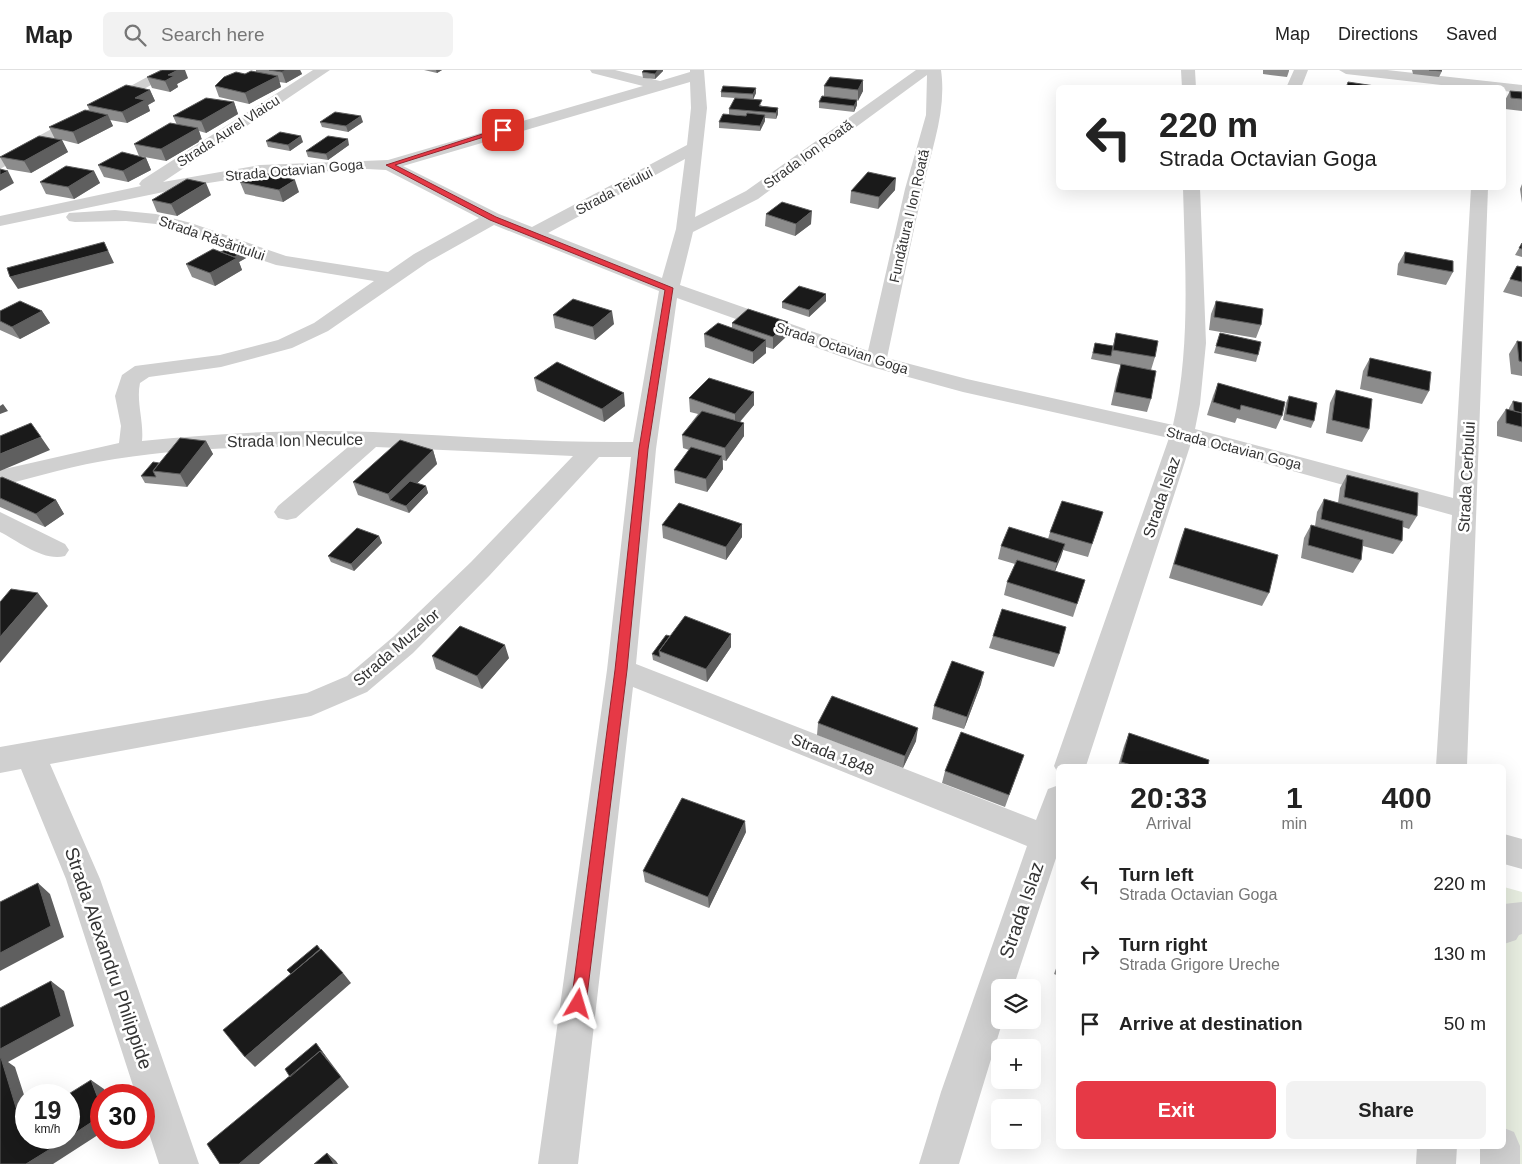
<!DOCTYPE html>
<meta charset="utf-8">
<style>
:root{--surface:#fff;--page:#f2f2f2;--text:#222;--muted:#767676;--line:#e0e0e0;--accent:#e63946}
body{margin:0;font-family:Helvetica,sans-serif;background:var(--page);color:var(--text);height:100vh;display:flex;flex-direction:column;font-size:19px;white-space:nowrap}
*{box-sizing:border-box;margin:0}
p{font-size:16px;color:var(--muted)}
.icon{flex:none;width:28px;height:28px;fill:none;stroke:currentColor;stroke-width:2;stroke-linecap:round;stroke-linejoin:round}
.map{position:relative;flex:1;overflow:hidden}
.drawer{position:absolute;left:1056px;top:694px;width:450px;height:385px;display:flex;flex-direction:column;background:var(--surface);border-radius:8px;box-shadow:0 5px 20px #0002}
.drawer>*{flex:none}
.guide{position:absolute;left:1056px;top:15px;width:450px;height:105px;border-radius:8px;box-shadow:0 5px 20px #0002;background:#fff;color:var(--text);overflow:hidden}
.buttons{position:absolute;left:991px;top:909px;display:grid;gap:10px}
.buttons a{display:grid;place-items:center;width:50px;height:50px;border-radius:8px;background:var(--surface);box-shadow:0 5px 20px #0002;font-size:25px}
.speed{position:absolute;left:15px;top:1014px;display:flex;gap:10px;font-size:25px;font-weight:700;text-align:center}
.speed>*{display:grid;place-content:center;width:65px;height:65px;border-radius:50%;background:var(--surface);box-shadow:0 5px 20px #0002;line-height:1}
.speed small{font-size:12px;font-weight:400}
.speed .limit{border:8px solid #d22;background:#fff;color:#111}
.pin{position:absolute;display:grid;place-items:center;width:42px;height:42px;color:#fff;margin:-21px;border-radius:10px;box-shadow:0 2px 8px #0006}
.me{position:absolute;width:55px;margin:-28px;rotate:7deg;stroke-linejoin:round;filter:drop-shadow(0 0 4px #0008)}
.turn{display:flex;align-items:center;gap:18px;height:105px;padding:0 20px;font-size:22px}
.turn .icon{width:65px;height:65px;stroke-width:2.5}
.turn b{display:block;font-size:35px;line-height:42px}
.eta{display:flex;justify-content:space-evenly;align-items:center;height:85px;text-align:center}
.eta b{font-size:30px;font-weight:700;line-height:35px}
.primary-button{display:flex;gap:10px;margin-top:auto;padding:10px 20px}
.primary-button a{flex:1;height:58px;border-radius:8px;background:var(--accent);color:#fff;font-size:20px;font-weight:700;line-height:58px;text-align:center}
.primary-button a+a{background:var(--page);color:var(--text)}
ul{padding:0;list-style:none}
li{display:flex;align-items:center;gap:15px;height:70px;padding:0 20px}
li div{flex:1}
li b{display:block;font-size:19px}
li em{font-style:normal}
header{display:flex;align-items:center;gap:30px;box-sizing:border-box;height:70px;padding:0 25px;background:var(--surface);border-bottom:1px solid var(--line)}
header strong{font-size:24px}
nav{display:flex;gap:28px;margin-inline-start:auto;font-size:18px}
.search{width:350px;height:45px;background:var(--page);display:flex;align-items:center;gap:12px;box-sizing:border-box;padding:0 18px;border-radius:8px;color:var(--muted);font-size:19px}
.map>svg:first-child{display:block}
.green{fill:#e6ecdf}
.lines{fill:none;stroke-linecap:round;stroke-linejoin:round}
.minor{fill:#d0d0d0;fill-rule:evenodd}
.wall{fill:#8c8c8c}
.shaded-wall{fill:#5f5f5f}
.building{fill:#1a1a1a;stroke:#5f5f5f}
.route{fill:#e63946;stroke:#96252e}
.labels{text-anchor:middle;stroke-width:5;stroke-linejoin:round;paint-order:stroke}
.far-street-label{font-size:14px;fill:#333;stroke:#fff}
.street-label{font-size:16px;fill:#333;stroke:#fff}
.near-street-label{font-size:19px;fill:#333;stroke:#fff}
</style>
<header>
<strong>Map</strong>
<div class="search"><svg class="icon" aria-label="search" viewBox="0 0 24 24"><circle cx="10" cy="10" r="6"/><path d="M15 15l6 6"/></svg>Search here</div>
<nav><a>Map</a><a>Directions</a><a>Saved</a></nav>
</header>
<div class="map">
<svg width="1522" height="1094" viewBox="0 0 1522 1094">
<rect width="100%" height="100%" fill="#fff"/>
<path class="green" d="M1504,817L1522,822V1094H1480L1504,1076Z"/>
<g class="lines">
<path class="minor" d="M160,0H178L0,99V87Z
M313,0H330L163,112L260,95L388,90L643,16L592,3L590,0H615L660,11L690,2V0H704L707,38L695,147L746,121L916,0H941C947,42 931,79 923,119C910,175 899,232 887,288L967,309L1173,355C1191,277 1185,197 1183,118H1200L1206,273L1200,334L1195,359L1453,428L1471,118H1488L1467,696H1436L1452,445L1191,373L1086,696H1059V705L1054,696L1169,368L963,322L868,296L677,228L656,379L636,594L1036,750L1048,719L1059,715V779L1013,918H1000V950H1003L959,1094H919L941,1022L1027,776L633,617L578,1094H538L607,600L631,387H599L489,506L413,583L367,622L311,646L50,694L100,809L199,1094H159L144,1048V1025H136L66,809L21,699L0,703V677L307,623L347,606L393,567L471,492L573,386L376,377L296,448L287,450L278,448L274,442L278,436L348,377C270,376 192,377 115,389C76,395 38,406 0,416V400L119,373L121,356L115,326L122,305L135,296L220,285L278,270L314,253L374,211L276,195L156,154L126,151L75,152L69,151L66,147L69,143L115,140L156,144L191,153L286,186L388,202L414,184L479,148L386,100L367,99L260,105L202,114L0,156V146L141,116L139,114L142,110ZM927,5L926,45L905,119L868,281L680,215L693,162L758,129ZM690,12L691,38L687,75L532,157L499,144L403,96ZM685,89L676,159L662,208L548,163ZM494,155L659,221L633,372C547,373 459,366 373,362C296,359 219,363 142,371C144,351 136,332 140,313L149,307L221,297L292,278L328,261L428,192Z
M1181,0H1195L1196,18H1182Z
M1294,0H1308L1301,18H1286Z
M1339,0H1387L1522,15V23L1504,21V18H1467L1346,4Z
M0,442L65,474L69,480L65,486C44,492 18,471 0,462Z
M1504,764L1522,769V799L1504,794Z
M1522,832V864L1519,865L1516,870L1504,874V834Z
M1504,1058L1514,1062L1520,1076V1094H1480V1076H1504Z
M1417,1076H1457L1456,1094H1416Z"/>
</g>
<path class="wall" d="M256,0H300L302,4L286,13L279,12L281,17L249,34L219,27L215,16L245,4L256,2Z
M424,0H442L437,3Z
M644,0H663V1L655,9L643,8L642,2Z
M1263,0H1289V1L1287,7L1263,4Z
M1412,0H1441L1442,1L1439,7L1413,4Z
M147,7L188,8L177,14L178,17L170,22L152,18Z
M863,10V21L857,31V35L854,42L819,38V32L824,26V16Z
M150,20L155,31L148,35L150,41L127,53L110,50L113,56L78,74L62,70L68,82L31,103L7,99L0,87L55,69L49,57L90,41L87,35Z
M1510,21L1522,22V41L1505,39L1504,32Z
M721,22L756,23L753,29L762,36L778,38V44L776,49L765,48V51L760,61L719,58V52L746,46L729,44V39L735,28L721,27Z
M234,32L238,44L206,63L199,61L202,70L166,91L139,86L134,74L177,55L173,46Z
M320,52H363L348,62L322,57Z
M266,71L303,72L290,81L268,77Z
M349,75L328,90L308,87L306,81Z
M146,88L151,100L128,112L104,107L98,95Z
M94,101L100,113L74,129L46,124L40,112Z
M240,112L299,122L283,132L245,124Z
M1522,114V133L1520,119Z
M895,120L878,139L850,133L851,121Z
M211,125L177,146L157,142L152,130Z
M766,144L811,154L795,166L765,156Z
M1522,173V187L1515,185Z
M221,182L246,188L239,192L242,200L215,216L192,207L186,194Z
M1405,182L1453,202L1446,215L1397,205L1398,194Z
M1517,196L1522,197V227L1503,222Z
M826,224V231L809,247L782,238V232Z
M1216,231L1261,255L1256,268L1209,260L1211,244Z
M0,241H42L50,253L20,269L0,260Z
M553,245L614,254L595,270L555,258Z
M788,252V265L773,279L766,277V283L753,294L705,277L704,264L732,258V253Z
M1116,263L1155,287L1151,300V329L1147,342L1111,335L1117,307L1121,295L1091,289L1095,273L1113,276Z
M1220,263L1258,285L1256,292L1214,283Z
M1517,271L1522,272V306L1511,304L1509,284Z
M1370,288L1429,321L1422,334L1360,319L1363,301Z
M534,308L625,336L604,352L537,321Z
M1218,313L1282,346L1276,359L1237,348L1235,353L1207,345L1213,326Z
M1336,320L1369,359L1362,372L1326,363L1330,333Z
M754,322V335L740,352L744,366L726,391L723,390V399L707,422L675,413L674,400L689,380L683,378L682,365L698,344L690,342L689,328Z
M1289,326L1314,351L1311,358L1283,350L1286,333Z
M1513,331L1522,333V372L1497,366V352L1506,339L1509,340V338Z
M206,371L213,384L187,417L145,413L141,406L159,393Z
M433,380L437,394L417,413L426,416L428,423L409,443L358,425L353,412Z
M1347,405L1417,446L1409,459L1403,457L1402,471L1393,484L1363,476L1361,490L1353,503L1301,488L1304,468L1311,455L1315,456L1317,442L1324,429L1338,433L1340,418Z
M0,408L56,430L64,444L45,457L0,437Z
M1103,442L1088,487L1063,480L1055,501L1085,510L1073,547L1004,525L1007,512L1015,494L998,489L1001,476L1048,469L1050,462Z
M742,454V467L726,490L663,468L662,455Z
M1185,458L1269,523L1262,536L1169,508L1180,471Z
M379,466L382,473L354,501L331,492L328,486Z
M670,566L731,577L707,612L653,590L652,584Z
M993,566L1059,584L1054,597L989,578Z
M432,586L509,588L482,619L436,599Z
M981,614L964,659L932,649L934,636Z
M818,653L916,671L903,698L817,665Z
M1129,663L1208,696H1118L1124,676Z
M1024,685L1005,737L942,713L945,701Z
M746,762L709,838L645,812L643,801Z
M1059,890V906L1054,904Z"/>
<path class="shaded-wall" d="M178,0H185L188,8L177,14L178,17L170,22L165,11L168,5Z
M286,0H300L302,4L286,13L282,2Z
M436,0H442L437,3Z
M658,0H663V1L655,9V4Z
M278,6L281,17L249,34L245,23Z
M863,10V21L858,31V20Z
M756,18V23L753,30V24Z
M150,20L155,31L148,35L150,41L127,53L122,42L135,28Z
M857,30V35L854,42V36Z
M234,32L238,44L206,63L201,51Z
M778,38V44L776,49V43Z
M108,45L113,56L78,74L73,62Z
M765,45V51L760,61V56Z
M361,46L363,52L348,62L346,56Z
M198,58L202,70L166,91L161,79Z
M301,66L303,72L290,81L288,75Z
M348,69L349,75L328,90L326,84Z
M62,70L68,82L31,103L24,91Z
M146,88L151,100L128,112L123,101Z
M8,101L14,113L0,121V105Z
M94,101L100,113L74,129L68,117Z
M896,108L895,120L878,139L879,127Z
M295,110L299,122L283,132L279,120Z
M206,113L211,125L177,146L171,134Z
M812,141L811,154L795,166L796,154Z
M104,172L114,193L18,219L10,207Z
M244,182L246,188L239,192L242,200L215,216L210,203L229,190Z
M826,224V231L809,247V240Z
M42,241L50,253L20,269L12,257Z
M612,241L614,254L595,270L593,257Z
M788,252V265L773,279V267Z
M766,270V283L753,294V282Z
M754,322V335L735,357V344Z
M624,323L625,336L604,352L602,339Z
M3,334L8,341L0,344V336Z
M744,353V366L726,391L725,378Z
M41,367L50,380L0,401V384Z
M206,371L213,384L187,417L180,404Z
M433,380L437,394L397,433L390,430L388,424Z
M722,386L723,399L707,422L706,409Z
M426,416L428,423L409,443L406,436Z
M56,430L64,444L45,457L36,444Z
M742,454V467L726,490V477Z
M379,466L382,473L354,501L351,494Z
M1065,474L1061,487L1053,506L1057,493Z
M38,523L48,536L0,593V567Z
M731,564V577L707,612L706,599Z
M505,575L509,588L482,619L477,606Z
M984,602L981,614L964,659L967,647Z
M918,658L916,671L903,698L905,686Z
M745,751L746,762L709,838L708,827Z
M38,813L50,824L64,867L0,901V883Z
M343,903L351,913L255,997L245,987Z
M51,911L64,921L74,956L8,992L15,997L26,1031V1057L21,1054L0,997V979Z
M316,973L349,1017L259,1094H239L328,991Z
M91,1010L104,1019L107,1025H101V1036Z
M101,1046V1063L53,1094H26Z
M327,1083L336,1091L338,1094H334Z"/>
<path class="building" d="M162,0H178L168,5L174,6L165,11L147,7Z
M269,0H286L282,2Z
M644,0H658L655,4L642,2Z
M1429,0H1441L1442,1Z
M251,1L278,6L245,23L215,16L224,7L236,2L245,4Z
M830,7L863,10L858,20L824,16Z
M1348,12L1375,16V18H1346Z
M126,15L150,20L135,28L145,30L122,42L87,35Z
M723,16L756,18L753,24L721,22Z
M1510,21L1522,22V29L1511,28Z
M822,26L857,30L854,36L819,32Z
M206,28L234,32L201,51L173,46Z
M735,28L762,30L759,36L778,38L776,43L729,39Z
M85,40L108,45L73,62L49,57Z
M335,42L361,46L346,56L320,52Z
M747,43L765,45L760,56L719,52L723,44L746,46Z
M170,53L198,58L161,79L134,74Z
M280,62L301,66L288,75L266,71Z
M39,66L62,70L24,91L0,87Z
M328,66L348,69L326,84L306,81Z
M122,82L146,88L123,101L98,95Z
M66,96L94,101L68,117L40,112Z
M0,99L8,101L0,105Z
M257,101L295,110L279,120L240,112Z
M868,102L896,108L879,127L851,121Z
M187,109L206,113L171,134L152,130Z
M782,132L812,141L796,154L766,144Z
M104,172L108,181L10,207L7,198Z
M1522,173V179L1519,178Z
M231,177L244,182L234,187L221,182Z
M213,179L237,188L210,203L186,194Z
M1405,182L1453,191V202L1404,193Z
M1517,196L1522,197V212L1510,209Z
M799,216L826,224L809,240L782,232Z
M573,229L612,241L593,257L553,245Z
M20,231L42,241L12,257L0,251V241Z
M1216,231L1263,239L1261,255L1214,247Z
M748,239L788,252L773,267L732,253Z
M718,253L766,270L753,282L704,264Z
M1116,263L1158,271L1155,287L1113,280Z
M1220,263L1261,272L1258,285L1216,276Z
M1517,271L1522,272V292L1519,291Z
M1095,273L1113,276L1111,286L1093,283Z
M1370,288L1431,302L1429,321L1367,306Z
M557,292L624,323L602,339L534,308Z
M1121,294L1156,301L1151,329L1115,322Z
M709,308L754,322L735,344L689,328Z
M1218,313L1285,332L1282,346L1241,335L1240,340L1213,332Z
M1336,320L1372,329L1369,359L1332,350Z
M1289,326L1317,333L1314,351L1286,344Z
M1513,331L1522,333V343L1514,341Z
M1506,339L1522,343V357L1506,353Z
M702,341L744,353L725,378L682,365Z
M31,353L41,367L0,384V366Z
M180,368L206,371L180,404L153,401Z
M400,370L433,380L388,424L353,412Z
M691,377L722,386L706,409L674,400Z
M153,392L159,393L153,401L156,407L141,406Z
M1347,405L1418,423L1417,446L1344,427Z
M2,407L56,430L36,444L0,428V408Z
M410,411L426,416L406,436L390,430Z
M1324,429L1403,451L1402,471L1321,449Z
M1062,431L1103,442L1092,474L1050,462Z
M679,433L742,454L726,477L662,455Z
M1311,455L1363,470L1361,490L1308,475Z
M1009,457L1065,474L1057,493L1001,476Z
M357,458L379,466L351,494L328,486Z
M1185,458L1278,485L1269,523L1174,494Z
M1017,490L1085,510L1077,534L1007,512Z
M11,519L38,523L0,567V532Z
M1002,539L1066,557L1059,584L993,566Z
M685,546L731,564L706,599L659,581Z
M460,556L505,575L477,606L432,586Z
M666,565L670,566L659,581L660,587L652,584Z
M952,591L984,602L967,647L934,636Z
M832,626L918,658L905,686L818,653Z
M961,662L1024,685L1009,725L945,701Z
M1129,663L1209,690L1208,696H1135L1121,692Z
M682,728L745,751L708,827L643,801Z
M38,813L51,856L0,883V832Z
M317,875L320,879L291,904L287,900Z
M321,879L343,903L245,987L223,960Z
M51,911L61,946L0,979V938Z
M316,973L325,986L320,981L290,1007L285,999Z
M320,981L341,1007L239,1094H220L207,1074Z
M0,988H1L21,1054L26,1051V1068H68L26,1094H0Z
M91,1010L101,1036V1046L69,1067V1025H67Z
M327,1083L334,1094H314Z"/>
<path class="route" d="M501,58L506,60L395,95L496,147L673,218L648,379L627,600L586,934L584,940L578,942L573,940L571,934L615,600L639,379L665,220L490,150L386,95Z"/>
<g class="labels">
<g class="far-street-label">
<text transform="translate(228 61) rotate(-33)" y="5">Strada Aurel Vlaicu</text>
<text transform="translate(808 84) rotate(-36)" y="5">Strada Ion Roată</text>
<text transform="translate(294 100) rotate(-5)" y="5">Strada Octavian Goga</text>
<text transform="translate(614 121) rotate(-28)" y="5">Strada Teiului</text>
<text transform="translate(909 146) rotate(-77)" y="5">Fundătura I Ion Roată</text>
<text transform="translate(212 168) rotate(19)" y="5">Strada Răsăritului</text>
<text transform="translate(842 278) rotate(18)" y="5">Strada Octavian Goga</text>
<text transform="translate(1234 378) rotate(14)" y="5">Strada Octavian Goga</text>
</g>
<g class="street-label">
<text transform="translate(295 370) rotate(-1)" y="6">Strada Ion Neculce</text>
<text transform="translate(1466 407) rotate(-87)" y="6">Strada Cerbului</text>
<text transform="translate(1161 427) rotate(-71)" y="6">Strada Islaz</text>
<text transform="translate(396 577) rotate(-41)" y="6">Strada Muzelor</text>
<text transform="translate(833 684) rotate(22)" y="6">Strada 1848</text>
</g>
<g class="near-street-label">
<text transform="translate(1021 840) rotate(-71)" y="7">Strada Islaz</text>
<text transform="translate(109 888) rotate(71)" y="7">Strada Alexandru Philippide</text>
</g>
</g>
</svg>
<div class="buttons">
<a><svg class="icon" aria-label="layers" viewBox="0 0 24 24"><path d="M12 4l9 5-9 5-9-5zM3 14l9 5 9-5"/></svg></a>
<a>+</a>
<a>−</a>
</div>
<div class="speed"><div>19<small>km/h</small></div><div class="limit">30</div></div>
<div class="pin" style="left:503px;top:60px;background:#d93025"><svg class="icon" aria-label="arrive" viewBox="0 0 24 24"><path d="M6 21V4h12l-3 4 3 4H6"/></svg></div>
<svg class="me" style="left:578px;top:934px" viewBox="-20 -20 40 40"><path d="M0-17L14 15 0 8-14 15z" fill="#e63946" stroke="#fff" stroke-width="4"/></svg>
<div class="guide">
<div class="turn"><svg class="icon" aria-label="left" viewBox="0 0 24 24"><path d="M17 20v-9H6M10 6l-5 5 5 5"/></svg><div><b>220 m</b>Strada Octavian Goga</div></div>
</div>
<section class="drawer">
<div class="eta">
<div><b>20:33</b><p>Arrival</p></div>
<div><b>1</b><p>min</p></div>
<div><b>400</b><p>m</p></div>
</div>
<ul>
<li><svg class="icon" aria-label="left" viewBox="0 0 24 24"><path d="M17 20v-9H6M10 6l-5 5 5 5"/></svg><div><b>Turn left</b><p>Strada Octavian Goga</p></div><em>220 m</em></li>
<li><svg class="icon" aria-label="right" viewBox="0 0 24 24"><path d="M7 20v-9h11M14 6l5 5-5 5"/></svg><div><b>Turn right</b><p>Strada Grigore Ureche</p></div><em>130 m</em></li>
<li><svg class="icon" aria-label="arrive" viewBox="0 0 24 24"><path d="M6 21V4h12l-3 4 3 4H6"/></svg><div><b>Arrive at destination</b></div><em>50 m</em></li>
</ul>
<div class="primary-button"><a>Exit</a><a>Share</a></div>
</section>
</div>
